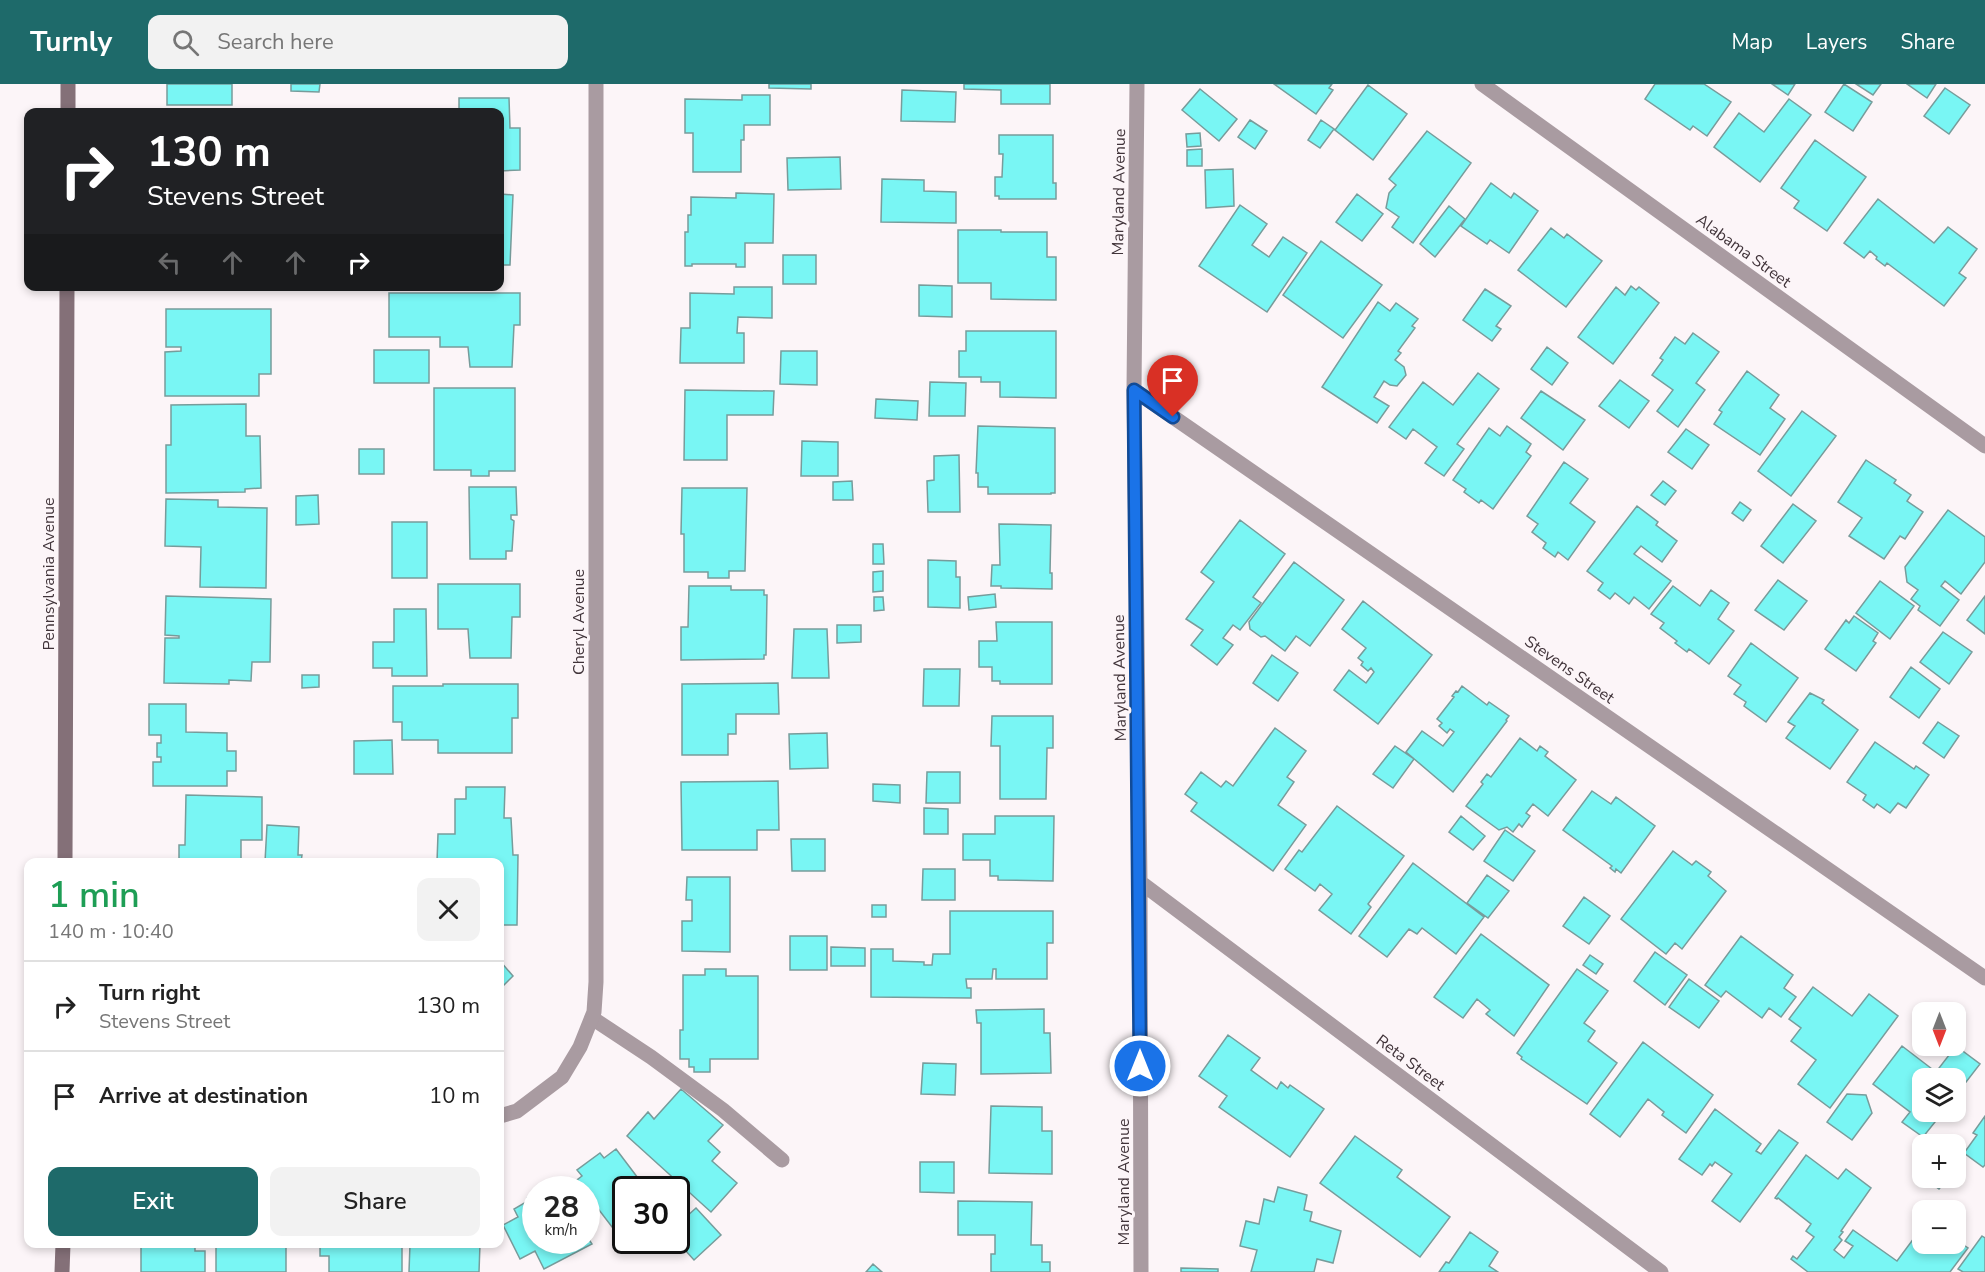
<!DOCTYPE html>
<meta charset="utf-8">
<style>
:root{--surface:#fff;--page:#f2f2f2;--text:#222;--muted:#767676;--line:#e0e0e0;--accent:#1e6a6a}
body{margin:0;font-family:"Nunito Sans",sans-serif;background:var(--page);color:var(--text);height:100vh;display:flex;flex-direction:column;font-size:22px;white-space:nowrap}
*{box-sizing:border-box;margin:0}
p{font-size:20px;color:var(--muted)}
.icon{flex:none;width:33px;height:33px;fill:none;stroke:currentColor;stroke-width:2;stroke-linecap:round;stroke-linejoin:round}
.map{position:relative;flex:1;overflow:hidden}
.details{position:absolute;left:24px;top:774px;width:480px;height:390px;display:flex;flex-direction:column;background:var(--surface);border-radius:12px;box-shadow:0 3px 9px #0003}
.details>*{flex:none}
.banner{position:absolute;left:24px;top:24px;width:480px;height:183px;border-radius:12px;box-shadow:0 3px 9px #0003;background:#202124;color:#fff;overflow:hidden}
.needle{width:39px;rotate:180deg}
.fabs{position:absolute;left:1912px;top:918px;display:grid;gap:12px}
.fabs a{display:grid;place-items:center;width:54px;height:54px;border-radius:12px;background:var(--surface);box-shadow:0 3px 9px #0003;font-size:30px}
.speed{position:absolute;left:522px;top:1092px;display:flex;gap:12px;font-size:30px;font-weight:700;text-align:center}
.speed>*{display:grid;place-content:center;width:78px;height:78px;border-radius:50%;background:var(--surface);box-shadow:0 3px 9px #0003;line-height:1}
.speed small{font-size:15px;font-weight:400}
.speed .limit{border:3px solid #111;border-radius:9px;background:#fff;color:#111}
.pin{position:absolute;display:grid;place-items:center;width:51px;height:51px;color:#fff;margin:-62px -26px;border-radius:50% 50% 50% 0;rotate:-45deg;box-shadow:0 0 6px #0007}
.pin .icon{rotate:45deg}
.me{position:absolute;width:66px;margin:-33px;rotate:0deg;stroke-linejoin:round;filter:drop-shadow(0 0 4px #0008)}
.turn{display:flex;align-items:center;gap:21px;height:126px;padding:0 24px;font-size:27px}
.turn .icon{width:78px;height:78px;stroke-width:2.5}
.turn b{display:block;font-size:42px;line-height:51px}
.lanes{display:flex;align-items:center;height:57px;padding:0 24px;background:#0003;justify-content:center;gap:30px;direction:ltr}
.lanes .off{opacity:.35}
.round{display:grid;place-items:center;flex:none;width:63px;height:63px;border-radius:12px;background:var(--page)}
.headline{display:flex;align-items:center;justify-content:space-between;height:102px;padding:0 24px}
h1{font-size:36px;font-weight:600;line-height:45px;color:#1e9e55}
.cta{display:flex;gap:12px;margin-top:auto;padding:12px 24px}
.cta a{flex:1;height:69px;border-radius:12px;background:var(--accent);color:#fff;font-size:24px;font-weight:600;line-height:69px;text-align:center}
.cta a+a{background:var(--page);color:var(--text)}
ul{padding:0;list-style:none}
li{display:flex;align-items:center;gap:18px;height:90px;padding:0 24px;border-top:2px solid var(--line)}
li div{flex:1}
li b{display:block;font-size:22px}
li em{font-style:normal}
header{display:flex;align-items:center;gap:36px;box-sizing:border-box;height:84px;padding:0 30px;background:var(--accent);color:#fff}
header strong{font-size:28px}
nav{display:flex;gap:33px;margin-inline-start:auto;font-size:21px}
.search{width:420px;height:54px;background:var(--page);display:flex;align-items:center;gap:15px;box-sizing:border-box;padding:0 21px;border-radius:12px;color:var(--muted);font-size:22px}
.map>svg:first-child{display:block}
.building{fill:#79f6f4;stroke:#779c9b;stroke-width:1.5}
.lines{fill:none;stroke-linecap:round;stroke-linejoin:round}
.service{stroke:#a99ba1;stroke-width:15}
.minor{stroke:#a99ba1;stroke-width:15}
.secondary{stroke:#847078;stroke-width:15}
.route-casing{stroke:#114b97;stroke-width:15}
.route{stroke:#1a73e8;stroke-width:10}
.labels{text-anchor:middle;stroke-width:6;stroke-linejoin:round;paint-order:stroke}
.street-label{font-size:16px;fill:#403339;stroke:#fcf5f8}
</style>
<header>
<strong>Turnly</strong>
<div class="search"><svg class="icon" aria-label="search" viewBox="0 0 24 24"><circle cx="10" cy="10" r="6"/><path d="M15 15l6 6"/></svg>Search here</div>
<nav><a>Map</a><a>Layers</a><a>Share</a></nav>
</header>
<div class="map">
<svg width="1985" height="1188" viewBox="0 0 1985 1188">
<rect width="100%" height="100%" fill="#fcf5f8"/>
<path class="building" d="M167,0H232V21H167Z
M291,0H320L319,8L291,7Z
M769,0H811V5L769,4Z
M964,0H1050V20H1001V6L964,5Z
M1274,0H1332L1329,4L1333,6L1316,30Z
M1655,0H1704L1731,18L1707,52L1693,42L1690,46L1645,15Z
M1772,0H1795L1788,11Z
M1844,0L1872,18L1853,47L1825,28Z
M1856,0H1881L1873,11Z
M1907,0H1936L1927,14Z
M1368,1L1407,30L1373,76L1335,46Z
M1945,4L1970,21L1949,50L1924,32Z
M1200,5L1237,35L1219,57L1182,26Z
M902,6L956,8L955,38L901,37Z
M742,11H770V41H744V56H741V88H693V49H685V15L742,16Z
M459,14H509L510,44H520V86L500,87V28H435L459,27Z
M1789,15L1811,31L1760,98L1714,63L1739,29L1764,48Z
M1250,36L1267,47L1255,65L1238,53Z
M1321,36L1334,45L1320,64L1308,56Z
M1427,47L1471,79L1413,159L1392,143L1399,133L1386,124L1389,109L1396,101L1389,95Z
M1200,49L1201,62L1187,63L1186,50Z
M999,51H1053V99H1056V115H999V112H995V93H1002L1003,70H999Z
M1815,56L1866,93L1827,147L1794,124L1799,117L1781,104Z
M1202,65V82H1187V66Z
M840,73L841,105L788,106L787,74Z
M1233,85L1234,122L1206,124L1205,86Z
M882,95L924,96V107L956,108V139L881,138Z
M1491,99L1511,114L1514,109L1538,127L1509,169L1490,156L1487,160L1461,142Z
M736,109L774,110L773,159H745V183H736V180H692V182H685V148H688V131H691V113L736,114Z
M500,110L513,111L510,181H500Z
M1357,110L1383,130L1362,157L1336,138Z
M1878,115L1934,159L1948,143L1977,165L1959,189L1966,194L1944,222L1887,179L1885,182L1876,175L1877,173L1870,167L1864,174L1844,159Z
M1240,121L1267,140L1252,161L1269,173L1283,153L1307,169L1267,228L1199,182Z
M1449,122L1465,135L1435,173L1420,160Z
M1551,144L1564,154L1567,150L1602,177L1566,223L1518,186Z
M958,146H1001V148H1047V173H1056V216L991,215V199H958Z
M1321,157L1382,201L1343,254L1283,211Z
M783,171H816V200H783Z
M919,201L952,202V233L919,232Z
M168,202H248V205Z
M1631,202L1636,206L1639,203L1659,219L1613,280L1578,253L1616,203L1625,211Z
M734,203H772V234L738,233L737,249H744V279H680L681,244H690V209L734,210Z
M1485,205L1511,222L1496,242L1501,245L1492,257L1463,236Z
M389,209H520V241H514L512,283H470L468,263H440V253H389Z
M1378,218L1390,227L1396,219L1418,235L1412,242L1415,244L1398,267L1401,269L1395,276L1404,283L1406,291L1397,302L1390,301L1384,297L1374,313L1389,322L1377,339L1322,303Z
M166,225H271V290H259V312H165V268L181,267V263H166Z
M966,247H1056V314L1000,313V298H981V293H959V267H966Z
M1693,249L1719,268L1696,299L1705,306L1678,343L1657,327L1673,306L1652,291L1663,276L1660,274L1675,253L1685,260Z
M1547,263L1568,279L1552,301L1531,285Z
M374,266H429V299H374Z
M781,267H817V301L780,300Z
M1747,287L1779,311L1770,324L1785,335L1760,371L1714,340L1722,328L1719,326Z
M1478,289L1499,305L1457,360L1464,365L1444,392L1425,379L1437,363L1413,345L1406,355L1389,343L1423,298L1453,321Z
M1620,296L1649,317L1629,344L1599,322Z
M930,298L966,299L965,332H929Z
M434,304H515V387H489V392H471V386H434Z
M685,306L774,307L773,331H727V376H684Z
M1541,307L1585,336L1563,366L1521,334Z
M876,315L918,317L917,336L875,334Z
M246,320V352H260L261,404L245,405V408L166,409V361H171V321Z
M1802,327L1836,352L1791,412L1758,387Z
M978,342L1055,344V409H1051V410H988V403H978V389H976Z
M1507,342L1531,360L1526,368L1531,372L1493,425L1481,416L1479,419L1464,408L1466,405L1453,396L1489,344L1500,352Z
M1686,345L1709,361L1692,385L1668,368Z
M802,357L838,358V392H801Z
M359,365H384V390H359Z
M959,371L960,428H928L927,397L934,396V372Z
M1866,376L1896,396L1894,399L1911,411L1907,417L1923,428L1905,455L1900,452L1884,475L1849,452L1862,434L1838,418Z
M1564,378L1588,395L1570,419L1595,438L1568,476L1558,468L1555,473L1543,464L1546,459L1532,448L1538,440L1527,432Z
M852,397L853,416H833V398Z
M1663,397L1676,407L1665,421L1651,411Z
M469,403H516L517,431H511V435L514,437L512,467H506V475H470Z
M682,404H747L745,487H729V494H708V488H684V450H681Z
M318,411L319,440L296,441V412Z
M166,415L218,416V423L267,424L266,504L200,503L201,463L165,462Z
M1740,418L1751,426L1743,437L1732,429Z
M1793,420L1816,437L1783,479L1761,462Z
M1637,422L1658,438L1656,441L1677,457L1662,478L1641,462L1634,470L1671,497L1649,525L1634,513L1629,520L1615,509L1610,515L1598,506L1603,499L1587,487Z
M1948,426L1985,453V478L1961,510L1945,497L1941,502L1959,516L1940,542L1918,526L1920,522L1911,515L1918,506L1907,498L1905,483Z
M1240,436L1285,470L1253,513L1261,519L1240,546L1233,541L1223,554L1233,561L1217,581L1191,561L1203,546L1186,535L1214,498L1201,488Z
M392,438H427V494H392Z
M999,440L1051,441L1050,489H1052V505L1001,504V502H991L992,481H1000Z
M873,460H883L884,480H873Z
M928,476L956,477V493H960V524L928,523Z
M1294,478L1344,516L1310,562L1296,552L1285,567L1265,552L1261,553L1250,545L1249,538Z
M883,487V507L873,508V488Z
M1778,496L1807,517L1784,546L1755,526Z
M1880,497L1914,522L1890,555L1856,529Z
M438,500H520V533H512L511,574H470L468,545H438Z
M689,502H731V506H764V511H767L766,571H764V575L681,576V543H688Z
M1673,502L1700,522L1711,506L1729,519L1718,535L1734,547L1709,580L1689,565L1687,568L1675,559L1677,557L1660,544L1664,539L1651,530Z
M995,510L996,523L969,526L968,513Z
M166,512L271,515L270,578H252L251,597L229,596V600L164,599L165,554H179V552L165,551Z
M1985,512V550L1967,536Z
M874,513H883L884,526L874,527Z
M1363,517L1432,571L1378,640L1334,606L1349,586L1366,599L1374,588L1371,584L1368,587L1361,581L1363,578L1358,574L1366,564L1342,545Z
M394,525H426L427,592H392V584H373V558H394Z
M1854,532L1878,549L1873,557L1876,559L1856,587L1825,565L1846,536L1849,539Z
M996,538H1052V600H1000V597H992V583H979V557H997Z
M837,541H861V558L837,559Z
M794,545H827L829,594H792Z
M1943,548L1972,568L1949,600L1920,578Z
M1751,559L1798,594L1766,638L1744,622L1746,618L1734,610L1741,601L1728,592Z
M1272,571L1298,589L1278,617L1253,599Z
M1911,583L1940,605L1919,634L1890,613Z
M924,585H960L959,622H923Z
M302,591H319V603L302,604Z
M778,599L779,630H736V650H728V671H682V600Z
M443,600H518V634H512V669H438V656H402V638H393V602H443Z
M1462,602L1487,621L1489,618L1509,632L1506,636L1507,637L1453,708L1406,668L1422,647L1443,662L1454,648L1450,645L1447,649L1439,642L1442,639L1437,635L1454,613L1452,612L1456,607L1458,608Z
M1810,609L1824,616L1822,619L1858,646L1830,685L1786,654L1795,642L1788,638Z
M149,620H186V648L227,649V667H236V687H227V702H153V678H161V673H157V659H161V651H149Z
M992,632H1053V664H1047L1046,715H1000V662H991Z
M1938,638L1959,652L1944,674L1923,659Z
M1275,644L1306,667L1287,693L1294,698L1278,721L1306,741L1273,787L1191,727L1197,719L1185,710L1201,688L1221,703L1226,697L1233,702Z
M827,649L828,684L790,685L789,650Z
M1520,654L1537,667L1540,662L1548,668L1545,672L1576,696L1548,732L1533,720L1526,729L1530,732L1522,743L1519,740L1513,748L1507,743L1499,746L1466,722L1483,700L1481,698L1487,690L1491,693Z
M392,656L393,690H354V657Z
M1875,658L1914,685L1916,682L1929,691L1906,724L1898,719L1890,729L1877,720L1874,724L1863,716L1866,711L1847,698Z
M1395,662L1414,675L1393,704L1373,690Z
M927,688H960V719H926Z
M778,697L779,746H757V766H682L681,698Z
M873,700L900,701V719L873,717Z
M466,703H505L504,734H511L513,771H518L517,841H500V778H437L438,750H455V715H466Z
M1592,707L1611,720L1616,713L1655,742L1621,789L1616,785L1615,788L1610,784L1612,782L1563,746Z
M186,711L262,713V756H241V778H179V761H185Z
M1337,722L1404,772L1368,820L1371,823L1351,850L1319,826L1332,810L1320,800L1315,807L1285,785L1299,766L1302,768Z
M924,724L948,725V750H924Z
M995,732H1054L1053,797L998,796V792H990V776H963V750H995Z
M1461,732L1485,752L1473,766L1449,748Z
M267,741L299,743L298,771H302L301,778H265Z
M1505,746L1535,767L1513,797L1484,777Z
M791,755H825V787H792Z
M1673,767L1692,781L1696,777L1711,788L1708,792L1726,807L1682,865L1675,859L1666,870L1621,835Z
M1413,779L1484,833L1456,870L1422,844L1417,850L1409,845L1387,873L1359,852Z
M923,785H955V816H922Z
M1487,791L1509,807L1488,834L1467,819Z
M687,793H730V868L682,867V837H692V816H686Z
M1584,813L1610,832L1589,860L1563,842Z
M872,821H886V833H872Z
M950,827H1053V859H1047V895H996V885H993L992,895H966L967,904H971V914L871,913V865H893V877L924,878V881H932L933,870H950Z
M1481,850L1549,901L1514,952L1486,930L1490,926L1477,915L1463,934L1434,913Z
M790,852H827V886H790Z
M1741,852L1793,891L1784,904L1796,913L1781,933L1769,924L1762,934L1726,907L1721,913L1705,901Z
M831,863L865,864V882H831Z
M1655,868L1687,891L1665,921L1634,897Z
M1590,871L1603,880L1596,890L1583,881Z
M500,877L513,892L500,905Z
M705,885H726V892H758V975H710V988H694V983H689V975H680V946H683V891H705Z
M1577,885L1608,907L1584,939L1595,947L1588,957L1617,979L1587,1020L1521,975L1522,973L1517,969Z
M1689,895L1719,917L1699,944L1669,923Z
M1813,903L1852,932L1869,910L1898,932L1830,1024L1798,1000L1816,976L1791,957L1801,944L1789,935Z
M1044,925V949H1050L1051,989L981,990V939H977L976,926Z
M1228,951L1260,974L1251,986L1277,1005L1281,998L1288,1004L1290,1001L1324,1025L1290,1073L1219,1023L1227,1012L1199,992Z
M1643,958L1713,1011L1686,1049L1662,1031L1664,1028L1648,1015L1620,1053L1590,1030Z
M1902,962L1936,988L1956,962L1980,980L1956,1011V994H1923V1028H1943L1923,1053L1902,1038L1910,1028L1873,1000Z
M923,979L956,980L955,1011L921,1010Z
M681,1005L723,1041L708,1057L720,1068L712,1077L737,1099L711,1128L627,1052L648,1028L654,1035Z
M1847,1010L1866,1011L1872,1029L1852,1056L1827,1038Z
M991,1022L1042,1023V1047H1052V1090L989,1089Z
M1715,1025L1761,1060L1756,1067L1761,1070L1779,1046L1798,1059L1740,1138L1712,1117L1732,1090L1715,1078L1712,1082L1710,1080L1702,1091L1679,1075Z
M1985,1032V1081L1983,1083L1964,1069L1977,1051L1973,1049Z
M1355,1052L1402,1086L1397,1093L1450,1133L1420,1173L1320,1099Z
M616,1065L647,1106H626V1156H649L632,1169L586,1109V1106H584L577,1096L582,1092L577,1086L600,1069L604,1074Z
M1806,1071L1838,1095L1846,1085L1871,1104L1841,1147L1843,1148L1839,1153L1842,1156L1834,1166L1844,1174L1853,1162L1845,1157L1853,1146L1897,1177L1923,1142V1160H1956V1156L1968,1164L1950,1188H1808L1791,1175L1793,1172L1797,1175L1814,1153L1806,1147L1811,1140L1778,1114L1777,1115L1775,1114Z
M1923,1072V1093L1913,1085Z
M920,1078H954V1109L920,1108Z
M1924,1094H1948L1939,1105Z
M1278,1103L1307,1111L1304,1126L1312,1128L1310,1137L1341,1147L1333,1179L1317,1175L1314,1188H1251L1257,1166L1240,1162L1246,1137L1259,1140L1264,1115L1274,1118Z
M536,1109V1156H586V1151L592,1160L544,1185L535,1167L520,1175L503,1141L518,1133L514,1125L528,1117L527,1114Z
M958,1117L1032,1118L1031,1161H1042V1178H1050V1188H991V1170H995V1151H958Z
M696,1124L721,1151L694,1176L676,1156V1142Z
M1470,1148L1498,1168L1489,1182L1498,1188H1439L1446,1178L1449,1179Z
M1982,1152L1985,1154V1188H1963L1958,1185Z
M125,1160H195V1167H205V1188H141V1161Z
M216,1160H286V1188H216Z
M320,1160H402V1188H329V1172H320Z
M410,1160H480L479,1188H409Z
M873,1180L882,1188H866Z
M1181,1184L1218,1185V1188H1181Z"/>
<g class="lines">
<path class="service" d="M592,934L651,973L723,1026L782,1076"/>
<path class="minor" d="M1137,0L1134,306L1140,798L1141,1188
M1482,0L1985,362
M1134,306L1985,894
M1140,798L1661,1188
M500,1032L517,1027L562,993L580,963L594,928L596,898V0"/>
<path class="secondary" d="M68,28V0
M65,778L67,202
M62,1188L63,1160"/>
</g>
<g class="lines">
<g class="route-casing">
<path id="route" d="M1140,982L1134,306L1173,333"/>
</g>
<use href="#route" class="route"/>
</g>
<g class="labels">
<g class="street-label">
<text transform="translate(1118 108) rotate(-89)" y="6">Maryland Avenue</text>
<text transform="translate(1744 166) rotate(36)" y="6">Alabama Street</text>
<text transform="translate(48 490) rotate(-90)" y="6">Pennsylvania Avenue</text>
<text transform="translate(578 538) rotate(-90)" y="6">Cheryl Avenue</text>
<text transform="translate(1570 585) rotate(35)" y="6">Stevens Street</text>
<text transform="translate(1119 594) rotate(-91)" y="6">Maryland Avenue</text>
<text transform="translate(1411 978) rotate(37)" y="6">Reta Street</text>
<text transform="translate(1123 1098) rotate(-90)" y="6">Maryland Avenue</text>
</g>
</g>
</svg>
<div class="fabs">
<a><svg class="needle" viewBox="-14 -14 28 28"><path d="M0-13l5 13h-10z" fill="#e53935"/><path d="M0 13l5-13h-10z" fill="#767676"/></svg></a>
<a><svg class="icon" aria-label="layers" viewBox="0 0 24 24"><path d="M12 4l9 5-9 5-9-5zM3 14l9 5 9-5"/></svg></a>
<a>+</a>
<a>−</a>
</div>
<div class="speed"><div>28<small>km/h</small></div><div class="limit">30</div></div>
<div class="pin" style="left:1173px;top:333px;background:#d93025"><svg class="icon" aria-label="arrive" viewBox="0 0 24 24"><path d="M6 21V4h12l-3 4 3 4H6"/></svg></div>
<svg class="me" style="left:1140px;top:982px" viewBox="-20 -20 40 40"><circle r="17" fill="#1a73e8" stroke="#fff" stroke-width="3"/><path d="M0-11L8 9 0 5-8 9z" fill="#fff"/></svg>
<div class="banner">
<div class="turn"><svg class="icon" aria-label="right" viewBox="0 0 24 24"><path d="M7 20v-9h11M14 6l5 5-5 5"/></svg><div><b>130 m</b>Stevens Street</div></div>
<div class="lanes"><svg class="icon off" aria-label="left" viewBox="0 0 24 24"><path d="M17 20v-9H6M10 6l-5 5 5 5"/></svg><svg class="icon off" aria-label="ahead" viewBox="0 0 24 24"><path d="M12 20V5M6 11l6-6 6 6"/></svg><svg class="icon off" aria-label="ahead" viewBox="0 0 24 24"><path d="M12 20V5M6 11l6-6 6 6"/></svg><svg class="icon" aria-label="right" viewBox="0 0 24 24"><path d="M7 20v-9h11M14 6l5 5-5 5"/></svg></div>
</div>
<section class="details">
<div class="headline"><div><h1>1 min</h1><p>140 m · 10:40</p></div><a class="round"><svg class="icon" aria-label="close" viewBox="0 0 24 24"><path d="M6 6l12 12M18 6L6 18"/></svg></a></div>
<ul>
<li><svg class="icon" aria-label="right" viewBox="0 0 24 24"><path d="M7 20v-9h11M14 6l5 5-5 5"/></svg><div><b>Turn right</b><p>Stevens Street</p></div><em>130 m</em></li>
<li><svg class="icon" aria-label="arrive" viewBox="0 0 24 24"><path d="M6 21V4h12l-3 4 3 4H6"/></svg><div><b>Arrive at destination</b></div><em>10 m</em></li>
</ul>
<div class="cta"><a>Exit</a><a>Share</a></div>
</section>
</div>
